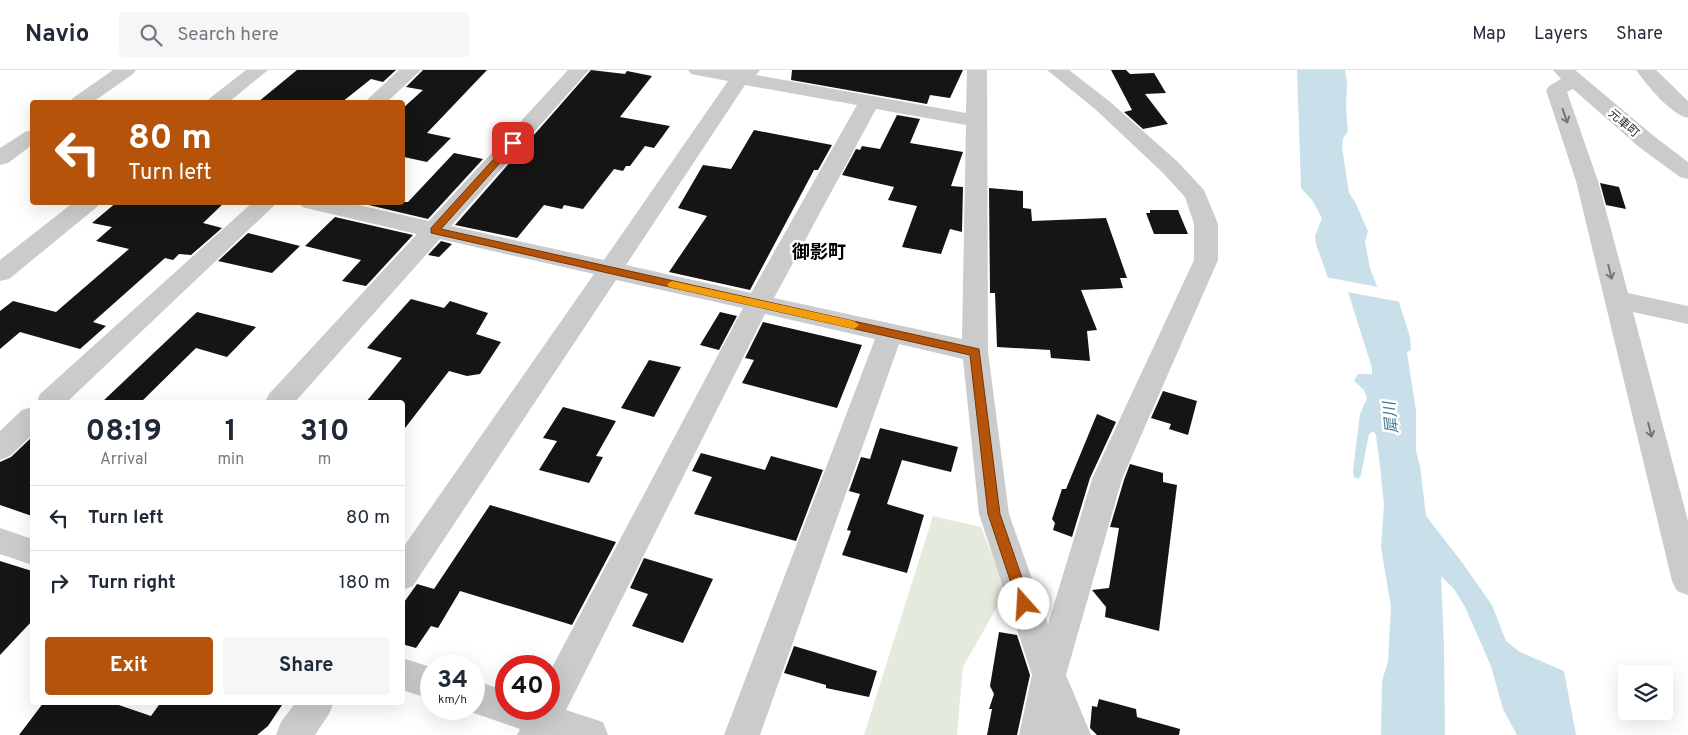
<!DOCTYPE html>
<meta charset="utf-8">
<style>
:root{--surface:#fff;--page:#f6f6f7;--text:#1f2937;--muted:#747a83;--line:#e0e1e3;--accent:#b45309}
body{margin:0;font-family:Overpass,"Noto Sans JP",sans-serif;background:var(--page);color:var(--text);height:100vh;display:flex;flex-direction:column;font-size:19px;white-space:nowrap}
*{box-sizing:border-box;margin:0}
p{font-size:16px;color:var(--muted)}
.icon{flex:none;width:28px;height:28px;fill:none;stroke:currentColor;stroke-width:2;stroke-linecap:round;stroke-linejoin:round}
.map{position:relative;flex:1;overflow:hidden}
.details{position:absolute;left:30px;top:330px;width:375px;height:305px;display:flex;flex-direction:column;background:var(--surface);border-radius:5px;box-shadow:0 5px 20px #0002}
.details>*{flex:none}
.top-card{position:absolute;left:30px;top:30px;width:375px;height:105px;border-radius:5px;box-shadow:0 5px 20px #0002;background:#b45309;color:#fff;overflow:hidden}
.buttons{position:absolute;left:1618px;top:595px;display:grid;gap:10px}
.buttons a{display:grid;place-items:center;width:55px;height:55px;border-radius:5px;background:var(--surface);box-shadow:0 5px 20px #0002;font-size:25px}
.speed{position:absolute;left:420px;top:585px;display:flex;gap:10px;font-size:25px;font-weight:700;text-align:center}
.speed>*{display:grid;place-content:center;width:65px;height:65px;border-radius:50%;background:var(--surface);box-shadow:0 5px 20px #0002;line-height:1}
.speed small{font-size:12px;font-weight:400}
.speed .limit{border:8px solid #d22;background:#fff;color:#111}
.pin{position:absolute;display:grid;place-items:center;width:42px;height:42px;color:#fff;margin:-21px;border-radius:10px;box-shadow:0 2px 8px #0006}
.me{position:absolute;width:55px;margin:-28px;rotate:341deg;stroke-linejoin:round;filter:drop-shadow(0 0 4px #0008)}
.turn{display:flex;align-items:center;gap:18px;height:105px;padding:0 15px;font-size:22px}
.turn .icon{width:65px;height:65px;stroke-width:2.5}
.turn b{display:block;font-size:35px;line-height:42px}
.eta{display:flex;justify-content:space-evenly;align-items:center;height:85px;text-align:center}
.eta b{font-size:30px;font-weight:700;line-height:35px}
.button{display:flex;gap:10px;margin-top:auto;padding:10px 15px}
.button a{flex:1;height:58px;border-radius:5px;background:var(--accent);color:#fff;font-size:20px;font-weight:700;line-height:58px;text-align:center}
.button a+a{background:var(--page);color:var(--text)}
ul{padding:0;list-style:none}
li{display:flex;align-items:center;gap:15px;height:65px;padding:0 15px;border-top:1px solid var(--line)}
li div{flex:1}
li b{display:block;font-size:19px}
li em{font-style:normal}
header{display:flex;align-items:center;gap:30px;box-sizing:border-box;height:70px;padding:0 25px;background:var(--surface);border-bottom:1px solid var(--line)}
header strong{font-size:24px}
nav{display:flex;gap:28px;margin-inline-start:auto;font-size:18px}
.search{width:350px;height:45px;background:var(--page);display:flex;align-items:center;gap:12px;box-sizing:border-box;padding:0 18px;border-radius:5px;color:var(--muted);font-size:19px}
.map>svg:first-child{display:block}
.green{fill:#e5ebdc}
.water{fill:#c9e0eb}
.pier{fill:#fff}
.building{fill:#151515}
.lines{fill:none;stroke-linecap:round;stroke-linejoin:round}
.minor{fill:#cbcbcb;fill-rule:evenodd}
.oneway{stroke:#757575}
.route{fill:#b45309;stroke:#753606}
.slow{fill:#f59e0b}
.labels{text-anchor:middle;stroke-width:5;stroke-linejoin:round;paint-order:stroke}
.far-street-label{font-size:12px;fill:#2e2e2e;stroke:#fff}
.water-label{font-size:16px;font-style:italic;fill:#3e758f;stroke:#fff}
.quarter-label{font-size:18px;font-weight:bold;fill:#000;stroke:#fff}
</style>
<header>
<strong>Navio</strong>
<div class="search"><svg class="icon" aria-label="search" viewBox="0 0 24 24"><circle cx="10" cy="10" r="6"/><path d="M15 15l6 6"/></svg>Search here</div>
<nav><a>Map</a><a>Layers</a><a>Share</a></nav>
</header>
<div class="map">
<svg width="1688" height="665" viewBox="0 0 1688 665">
<rect width="100%" height="100%" fill="#fff"/>
<path class="green" d="M933,446L981,457L1006,521L963,597L957,665H864Z"/>
<path class="water" d="M1297,0H1345L1347,12L1346,39L1348,61L1343,69L1342,77L1349,123L1355,132L1368,161L1365,172L1370,198L1377,216L1399,232L1410,267L1411,279L1407,283L1416,340V381L1420,396L1426,446L1461,491L1492,535L1506,571L1520,582L1564,601L1576,665H1517L1503,639L1491,596L1465,537L1454,519L1441,506L1444,575L1445,665H1381L1382,611L1388,591L1391,537L1381,477L1384,435L1380,396L1376,365L1373,361L1369,364L1361,405L1358,409L1354,407L1353,401L1360,344L1367,328L1364,320L1354,311L1358,304H1372V298L1348,222L1328,208L1316,174L1315,166L1322,148L1312,130L1301,118Z"/>
<path class="pier" d="M1325,207L1383,218L1401,232L1342,221Z"/>
<path class="building" d="M297,0H396L383,12L371,9L342,32H258Z
M423,0H487L427,63L451,68L427,92L404,87L402,88V39L423,20L406,17Z
M591,0L625,4L627,1L652,6L620,47L670,56L654,78L645,76L630,96H626L623,101L614,99L583,139L564,135L562,139L544,135L517,168L455,155Z
M792,0H963L950,28L930,25L927,34L791,10Z
M1111,0H1126L1130,4L1154,3L1166,23L1145,24L1168,54L1143,59L1124,42L1132,40Z
M897,45L920,49L910,73L963,82L951,116L963,117L962,162L950,159L941,184L902,177L917,136L888,130L894,117L842,105L856,79L860,80L862,76L880,79Z
M754,60L832,75L818,100H814L750,220L669,202L707,146L678,138L703,95L731,99Z
M454,83L483,89L428,149L356,132H408Z
M1600,113L1619,117L1626,139L1606,135Z
M989,118L1023,121V138L1031,139L1032,151L1106,148L1127,208H1120L1123,218L1081,220L1097,260L1087,261L1090,291L1051,288L1050,280L997,277L995,223H990Z
M117,132H225L203,153L222,158L191,185L179,184L173,190L165,188L93,252L106,256L80,279L20,262L0,279V241L13,231L56,242L129,179L96,171L112,157L92,153Z
M1150,140H1178L1188,164H1154L1146,143H1150Z
M335,147L413,165L366,216L342,211L361,190L305,176Z
M248,163L300,176L272,203L218,191Z
M441,171L452,174L439,187L428,185Z
M411,229L444,238L450,231L488,243L476,264L501,272L480,304L467,306L449,301L402,362V332H366L402,288L367,278Z
M197,242L256,257L227,287L196,278L141,332H102Z
M720,242L737,246L719,280L700,275Z
M763,252L862,275L837,338L742,313L754,290L745,288Z
M649,290L681,297L654,347L621,338Z
M1163,321L1197,331L1188,365L1169,359L1171,354L1151,348Z
M563,337L616,351L596,386L603,387L589,413L539,400L557,371L543,368Z
M1097,344L1116,352L1090,408L1072,467L1053,460L1055,453L1052,449L1062,419H1066Z
M880,358L958,377L951,402L902,390L887,434L924,445L907,503L842,485L851,461L847,460L860,424L849,421L861,387L870,389Z
M32,367V446L0,435V392L11,387Z
M701,383L765,400L771,386L823,400L796,471L694,444L712,407L692,401Z
M1130,394L1163,403V412L1177,415L1159,561L1105,547L1106,537L1092,520L1109,518L1119,458L1110,457L1124,410Z
M490,435L616,472L572,555L460,521L438,558L431,556L416,578L402,574V535L417,514L434,519Z
M644,488L713,509L683,573L632,556L648,524L630,518Z
M0,491L32,501V551L0,585Z
M999,562L1017,565L1030,605L1017,665H987L992,639H989L994,624L990,616Z
M794,576L877,601L869,627L826,618V615L784,603Z
M1099,629L1136,639L1137,647L1180,659L1179,665H1097L1090,658L1092,636L1097,637Z
M44,632H110L151,646L161,632H284L268,656L257,665H19Z"/>
<g class="lines">
<path class="minor" d="M113,0H136L133,4L93,32H70L73,28Z
M246,0H268L229,32H207L210,28Z
M399,0H421L387,32H366L369,28Z
M568,0H589L451,156L604,190L728,11L691,4L688,0H760L756,5L966,43L967,0H987L988,282L1009,444L1048,554L1092,409L1194,190V154L1185,127L1162,102L1095,39L1047,0H1069L1109,31L1178,92L1204,120L1218,154V190L1122,409L1066,605L1091,665H1019L1032,605L979,444L963,289L899,274L760,665H724L875,269L765,244L566,640L603,652L608,665H517L520,659L462,639H474V610L506,621V639H549V603L743,238L616,210L413,516L402,520V479L594,204L440,169L295,332H265L269,324L417,164L310,139L302,137L299,132H345L429,151ZM745,15L857,35L751,223L626,195ZM876,39L966,55L962,269L774,228Z
M1553,0H1575L1655,67L1688,92V109L1680,107L1639,77L1573,19L1567,22L1598,111L1628,223L1688,236V254L1633,242L1688,451V525L1677,521L1672,511L1576,111L1546,20L1549,16L1561,9Z
M1636,0H1656L1688,31V48C1670,44 1647,15 1636,0Z
M32,60V75L8,93L0,95V78L25,62Z
M74,132H100L97,137L9,209L0,211V190Z
M253,132H278L67,332H37L40,324Z
M32,337V365L10,386L0,390V361L22,340Z
M0,458L32,469V495L0,484Z
M402,588L431,597V629L402,620Z
M296,632H334L329,644L315,665H276L281,652Z"/>
</g>
<defs><path id="oneway-shaft" d="M-6 0H5M1.5-3L5.5 0L1.5 3" fill="none" stroke-width="1.6" stroke-linecap="round" stroke-linejoin="round" transform="scale(1.25)"/></defs>
<g class="oneway">
<use href="#oneway-shaft" transform="translate(1565 46) rotate(71)"/>
<use href="#oneway-shaft" transform="translate(1610 202) rotate(76)"/>
<use href="#oneway-shaft" transform="translate(1650 360) rotate(76)"/>
</g>
<path class="route" d="M513,70L518,73L516,75L441,159L979,279L1000,444L1031,534L1029,538L1024,540L1020,538L1018,534L988,444L970,285L431,163V158L510,71Z"/>
<path class="slow" d="M672,211L854,251L859,255L854,259L669,217L667,214Z"/>
<g class="labels">
<g class="far-street-label">
<text transform="translate(1624 53) rotate(40)" y="4">元車町</text>
</g>
<g class="water-label">
<text transform="translate(1390 348) rotate(-96)" y="6">犀川</text>
</g>
<g class="quarter-label">
<text x="819" y="188">御影町</text>
</g>
</g>
</svg>
<div class="buttons">
<a><svg class="icon" aria-label="layers" viewBox="0 0 24 24"><path d="M12 4l9 5-9 5-9-5zM3 14l9 5 9-5"/></svg></a>
</div>
<div class="speed"><div>34<small>km/h</small></div><div class="limit">40</div></div>
<div class="pin" style="left:513px;top:73px;background:#d93025"><svg class="icon" aria-label="arrive" viewBox="0 0 24 24"><path d="M6 21V4h12l-3 4 3 4H6"/></svg></div>
<svg class="me" style="left:1024px;top:534px" viewBox="-20 -20 40 40"><circle r="19" fill="#fff"/><path d="M0-13L10 11 0 6-10 11z" fill="#b45309"/></svg>
<div class="top-card">
<div class="turn"><svg class="icon" aria-label="left" viewBox="0 0 24 24"><path d="M17 20v-9H6M10 6l-5 5 5 5"/></svg><div><b>80 m</b>Turn left</div></div>
</div>
<section class="details">
<div class="eta">
<div><b>08:19</b><p>Arrival</p></div>
<div><b>1</b><p>min</p></div>
<div><b>310</b><p>m</p></div>
</div>
<ul>
<li><svg class="icon" aria-label="left" viewBox="0 0 24 24"><path d="M17 20v-9H6M10 6l-5 5 5 5"/></svg><div><b>Turn left</b></div><em>80 m</em></li>
<li><svg class="icon" aria-label="right" viewBox="0 0 24 24"><path d="M7 20v-9h11M14 6l5 5-5 5"/></svg><div><b>Turn right</b></div><em>180 m</em></li>
</ul>
<div class="button"><a>Exit</a><a>Share</a></div>
</section>
</div>
